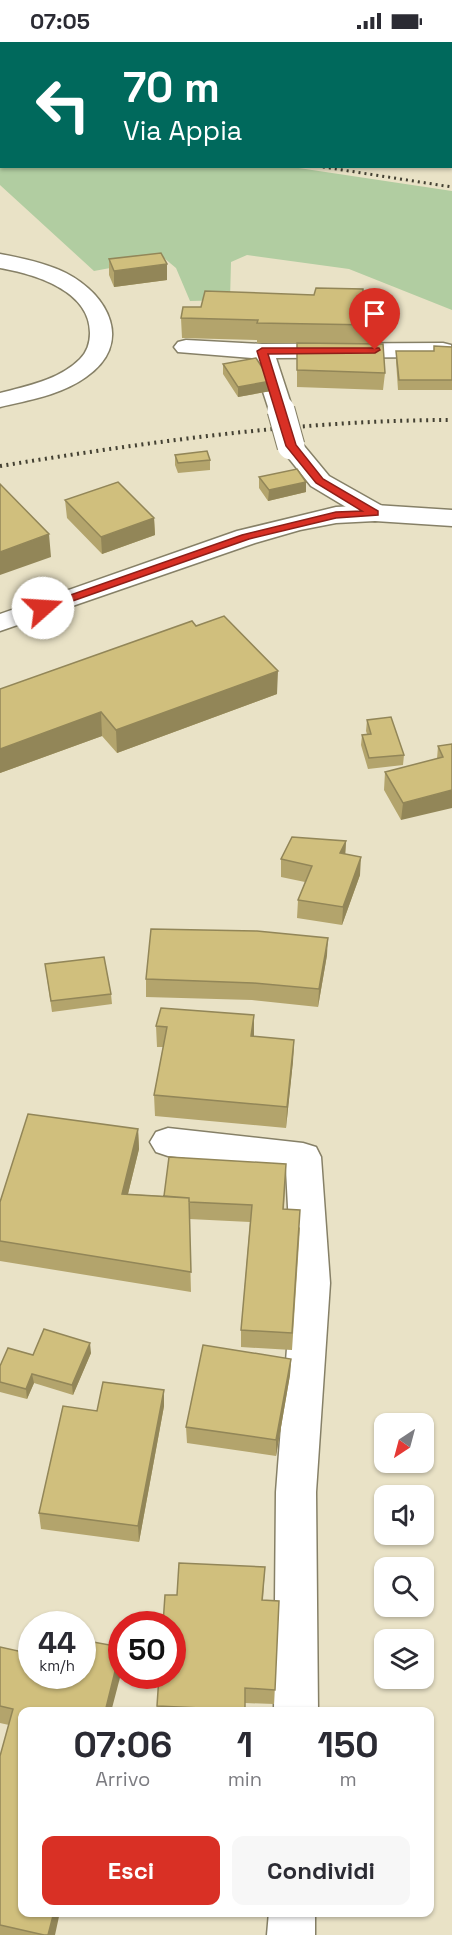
<!DOCTYPE html>
<html lang="it">
<style>
:root{--surface:#fff;--page:#f7f7f7;--text:#2b2b33;--muted:#7c7c81;--accent:#d93025}
body{margin:0;font-family:"Space Grotesk",sans-serif;background:var(--page);color:var(--text);height:100vh;display:flex;flex-direction:column;font-size:22px;white-space:nowrap}
*{box-sizing:border-box;margin:0}
p{font-size:20px;color:var(--muted)}
.icon{flex:none;width:33px;height:33px;fill:none;stroke:currentColor;stroke-width:2;stroke-linecap:round;stroke-linejoin:round}
.map{position:relative;flex:1;overflow:hidden}
.details{position:absolute;left:18px;top:1665px;width:416px;height:210px;display:flex;flex-direction:column;background:var(--surface);border-radius:12px;box-shadow:0 2px 4px #0004}
.details>*{flex:none}
.hud{position:absolute;left:0px;top:0px;width:453px;height:126px;box-shadow:0 2px 4px #0004;background:#00695c;color:#fff;overflow:hidden}
.needle{width:39px;rotate:216deg}
.controls{position:absolute;left:374px;top:1371px;display:grid;gap:12px}
.controls a{display:grid;place-items:center;width:60px;height:60px;border-radius:12px;background:var(--surface);box-shadow:0 2px 4px #0004;font-size:30px}
.speed{position:absolute;left:18px;top:1569px;display:flex;gap:12px;font-size:30px;font-weight:700;text-align:center}
.speed>*{display:grid;place-content:center;width:78px;height:78px;border-radius:50%;background:var(--surface);box-shadow:0 2px 4px #0004;line-height:1}
.speed small{font-size:15px;font-weight:400}
.speed .limit{border:9px solid #d22;background:#fff;color:#111}
.pin{position:absolute;display:grid;place-items:center;width:51px;height:51px;color:#fff;margin:-62px -26px;border-radius:50% 50% 50% 0;rotate:-45deg;box-shadow:0 0 6px #0007}
.pin .icon{rotate:45deg}
.me{position:absolute;width:66px;margin:-33px;rotate:71deg;stroke-linejoin:round;filter:drop-shadow(0 0 4px #0008)}
.turn{display:flex;align-items:center;gap:21px;height:126px;padding:0 24px;font-size:27px}
.turn .icon{width:78px;height:78px;stroke-width:2.5}
.turn b{display:block;font-size:42px;line-height:51px}
.eta{display:flex;justify-content:space-evenly;align-items:center;height:102px;text-align:center}
.eta b{font-size:36px;font-weight:700;line-height:42px}
.action{display:flex;gap:12px;margin-top:auto;padding:12px 24px}
.action a{flex:1;height:69px;border-radius:12px;background:var(--accent);color:#fff;font-size:24px;font-weight:700;line-height:69px;text-align:center}
.action a+a{background:var(--page);color:var(--text)}
.status{display:flex;justify-content:space-between;align-items:center;height:42px;padding:0 30px;background:var(--surface);direction:ltr}
.status svg{height:16px;fill:currentColor}
.map>svg:first-child{display:block}
.green{fill:#b1cda1}
.lines{fill:none;stroke-linecap:round;stroke-linejoin:round}
.street-casing{stroke:#868067;stroke-width:3}
.secondary-casing{stroke:#868067;stroke-width:3}
.primary-casing{stroke:#6e899f;stroke-width:3}
.street{fill:#fff;fill-rule:evenodd}
.secondary{fill:#fff;fill-rule:evenodd}
.primary{fill:#c2ddf4;fill-rule:evenodd}
.rail-far1{stroke:#444133;stroke-width:3;stroke-dasharray:2 4;stroke-linecap:butt}
.rail{stroke:#444133;stroke-width:4;stroke-dasharray:2 4.5;stroke-linecap:butt}
.street-bridge-casing{stroke:#868067;stroke-width:29;stroke-linecap:butt}
.street-bridge{stroke:#fff;stroke-width:27}
.wall{fill:#b3a46c}
.shaded-wall{fill:#928658}
.building{fill:#d0bf7d;stroke:#928658;stroke-width:1.5}
.route{fill:#d93025;stroke:#8d1f18;stroke-width:1.5}
</style>
<div class="status"><b>07:05</b><svg viewBox="0 0 49 12"><path d="M0 12V9h3v3zM5 12V6h3v6zM10 12V3h3v9zM15 12V0h3v12zM26 1h20v11H26zM47 4h2v5h-2z"/></svg></div>
<div class="map">
<svg width="452" height="1893" viewBox="0 0 452 1893">
<rect width="100%" height="100%" fill="#e9e2c6"/>
<path class="green" d="M0,84L2,124L292,125L452,149V268L349,227L247,213L231,220L230,258L190,259L176,226L164,216L94,229L0,143Z"/>
<g class="lines">
<g class="street-casing">
<path id="street" d="M0,212C22,216 46,221 66,231C109,253 134,302 86,335C61,353 29,358 0,365V351C27,344 59,338 80,317C87,310 90,301 90,291C90,248 34,232 0,226Z
M186,298L262,302L443,301L451,303L452,312L443,315L276,316L293,368L290,373L281,375L272,373L269,368L252,316L178,310L174,305L178,300Z
M291,397L300,399L329,434L384,465L388,471L384,477L375,479L366,477L311,444L279,404L282,399Z
M168,1086L303,1101L316,1105L321,1115L330,1241L316,1450L318,1670H274L276,1450L292,1241L286,1127L168,1114L156,1110L150,1100L156,1090Z
M269,1870H315V1893H267Z"/>
</g>
<g class="secondary-casing">
<path id="secondary" d="M375,463L452,468V484L375,479L336,481L300,488L255,501L0,589V572L237,489L336,465Z"/>
</g>
<g class="primary-casing">
<path id="primary" d="M0,28H2V40H0Z"/>
</g>
<use href="#street" class="street"/>
<use href="#secondary" class="secondary"/>
<use href="#primary" class="primary"/>
<path class="rail-far1" d="M317,124L452,145"/>
<path class="rail" d="M0,424C149,400 300,378 452,378"/>
<g class="street-bridge-casing">
<path id="street-bridge" d="M281,368L291,404"/>
</g>
<use href="#street-bridge" class="street-bridge"/>
</g>
<path class="wall" d="M28,0H62L61,2H43Z
M241,0H426L425,2H253Z
M109,217L167,222V238L114,245L109,233Z
M363,256L373,283L372,302L385,331L383,348L297,345V301H257V298L182,296L181,276L201,265Z
M452,305V348H398L396,319V309H434Z
M223,322L271,349L238,355L223,332Z
M175,413L210,418V428L178,431L175,423Z
M259,435L306,450L268,459L259,446Z
M65,458L154,476L155,493L102,512L67,476Z
M196,584L277,652L117,711L102,694L0,731V647Z
M367,678L404,713L403,723L368,727L361,703L362,693L367,692L366,689Z
M452,702L401,778L384,748L385,730L437,717L438,704Z
M346,799L345,812L360,833L342,883L297,876L298,858L305,840L281,835V817Z
M327,913L318,965L252,958L146,955V937Z
M45,922L111,952L112,962L52,970Z
M161,966L254,995L294,998L293,1019L286,1086L155,1074L154,1053L163,1005H157L156,984Z
M138,1087L139,1107L128,1152L164,1154L286,1122L284,1167L300,1186L292,1308L241,1305V1288L250,1180L189,1177L191,1250L0,1219V1160Z
M91,1311L73,1353L34,1341L27,1357L0,1350V1324L33,1313Z
M291,1317L290,1333L276,1414L187,1401L186,1385Z
M164,1348V1364L139,1500L41,1487L39,1471L97,1369Z
M265,1525L263,1558L279,1559L274,1662L245,1661V1670H157V1664L177,1553Z
M0,1605L32,1612L55,1893H0V1714L9,1683L0,1681Z"/>
<path class="shaded-wall" d="M417,0H426L425,2H416Z
M167,222V238L114,245V229Z
M271,339V349L238,355V345Z
M306,440V450L268,459L269,448Z
M154,476L155,493L102,512L101,495Z
M49,492L51,515L0,533V510Z
M278,629L277,652L117,711L116,688Z
M101,670L102,694L0,731V707Z
M452,748V766L401,778L403,761Z
M346,799L345,817L340,811Z
M361,815L360,833L342,883L343,865Z
M328,896L327,913L318,965L319,947Z
M254,973V994H251Z
M294,998L293,1019L286,1086L287,1065Z
M138,1087L139,1107L123,1172L122,1152Z
M90,1301L91,1311L73,1353L72,1343Z
M291,1317L290,1333L276,1414V1398Z
M32,1332L34,1341L27,1357L26,1347Z
M164,1348V1364L139,1500L138,1484Z
M121,1605L122,1628L111,1670H105Z
M54,1870H60L55,1893H48Z"/>
<path class="building" d="M263,0H277L290,2H262Z
M388,0H417L416,2H400Z
M161,211L167,222L114,229L109,217Z
M316,246L363,247V256H371L373,283L257,281L258,278L181,276L183,265H201L205,249L314,253Z
M297,301L383,302L385,331L297,328Z
M434,304L452,305V338H399L396,309H434Z
M256,316L271,339L238,345L223,322Z
M207,409L210,418L178,421L175,413Z
M297,427L306,440L269,448L259,435Z
M118,440L154,476L101,495L65,458Z
M0,442L49,492L0,510Z
M224,574L278,629L116,688L101,670L0,707V647L192,579L196,584Z
M391,675L404,713L369,716L362,693L371,692L367,678Z
M452,702V748L403,761L385,730L443,715L438,704Z
M292,795L346,799L340,811L361,815L343,865L298,858L312,824L281,817Z
M151,887L257,889L328,896L319,947L253,941L146,937Z
M104,915L111,952L51,959L45,922Z
M161,966L254,973L251,994L294,998L287,1065L154,1053L167,985L156,984Z
M28,1072L138,1087L122,1152L189,1156L191,1230L0,1199V1160Z
M169,1115L286,1122L283,1167L300,1168L292,1291L241,1288L252,1163L189,1160V1156L164,1154Z
M44,1287L90,1301L72,1343L32,1332L26,1347L0,1340V1324L8,1306L33,1313Z
M203,1303L291,1317L276,1398L186,1385Z
M103,1340L164,1348L138,1484L39,1471L63,1364L97,1369Z
M179,1521L265,1525L262,1558L279,1559L275,1648L245,1646V1668L157,1664L159,1634H172V1582H163L165,1553H177Z
M82,1598L121,1605L105,1670H22V1870H54L48,1893H44L0,1883V1714L13,1667L0,1664V1605L32,1612V1634H82Z"/>
<path class="route" d="M379,306L380,308L375,311L268,312L296,403L323,437L378,469V473L336,476L249,497L47,568H39V564L242,493L336,470L362,469L316,441L286,404L257,309L262,306Z"/>
</svg>
<div class="controls">
<a><svg class="needle" viewBox="-14 -14 28 28"><path d="M0-13l5 13h-10z" fill="#e53935"/><path d="M0 13l5-13h-10z" fill="#7c7c81"/></svg></a>
<a><svg class="icon" aria-label="sound" viewBox="0 0 24 24"><path d="M4 9h4l5-4v14l-5-4H4zM17 9q2 3 0 6"/></svg></a>
<a><svg class="icon" aria-label="search" viewBox="0 0 24 24"><circle cx="10" cy="10" r="6"/><path d="M15 15l6 6"/></svg></a>
<a><svg class="icon" aria-label="layers" viewBox="0 0 24 24"><path d="M12 4l9 5-9 5-9-5zM3 14l9 5 9-5"/></svg></a>
</div>
<div class="speed"><div>44<small>km/h</small></div><div class="limit">50</div></div>
<div class="pin" style="left:375px;top:308px;background:#d93025"><svg class="icon" aria-label="arrive" viewBox="0 0 24 24"><path d="M6 21V4h12l-3 4 3 4H6"/></svg></div>
<svg class="me" style="left:43px;top:566px" viewBox="-20 -20 40 40"><circle r="19" fill="#fff"/><path d="M0-13L10 11 0 6-10 11z" fill="#d93025"/></svg>
<div class="hud">
<div class="turn"><svg class="icon" aria-label="left" viewBox="0 0 24 24"><path d="M17 20v-9H6M10 6l-5 5 5 5"/></svg><div><b>70 m</b>Via Appia</div></div>
</div>
<section class="details">
<div class="eta">
<div><b>07:06</b><p>Arrivo</p></div>
<div><b>1</b><p>min</p></div>
<div><b>150</b><p>m</p></div>
</div>
<div class="action"><a>Esci</a><a>Condividi</a></div>
</section>
</div>
